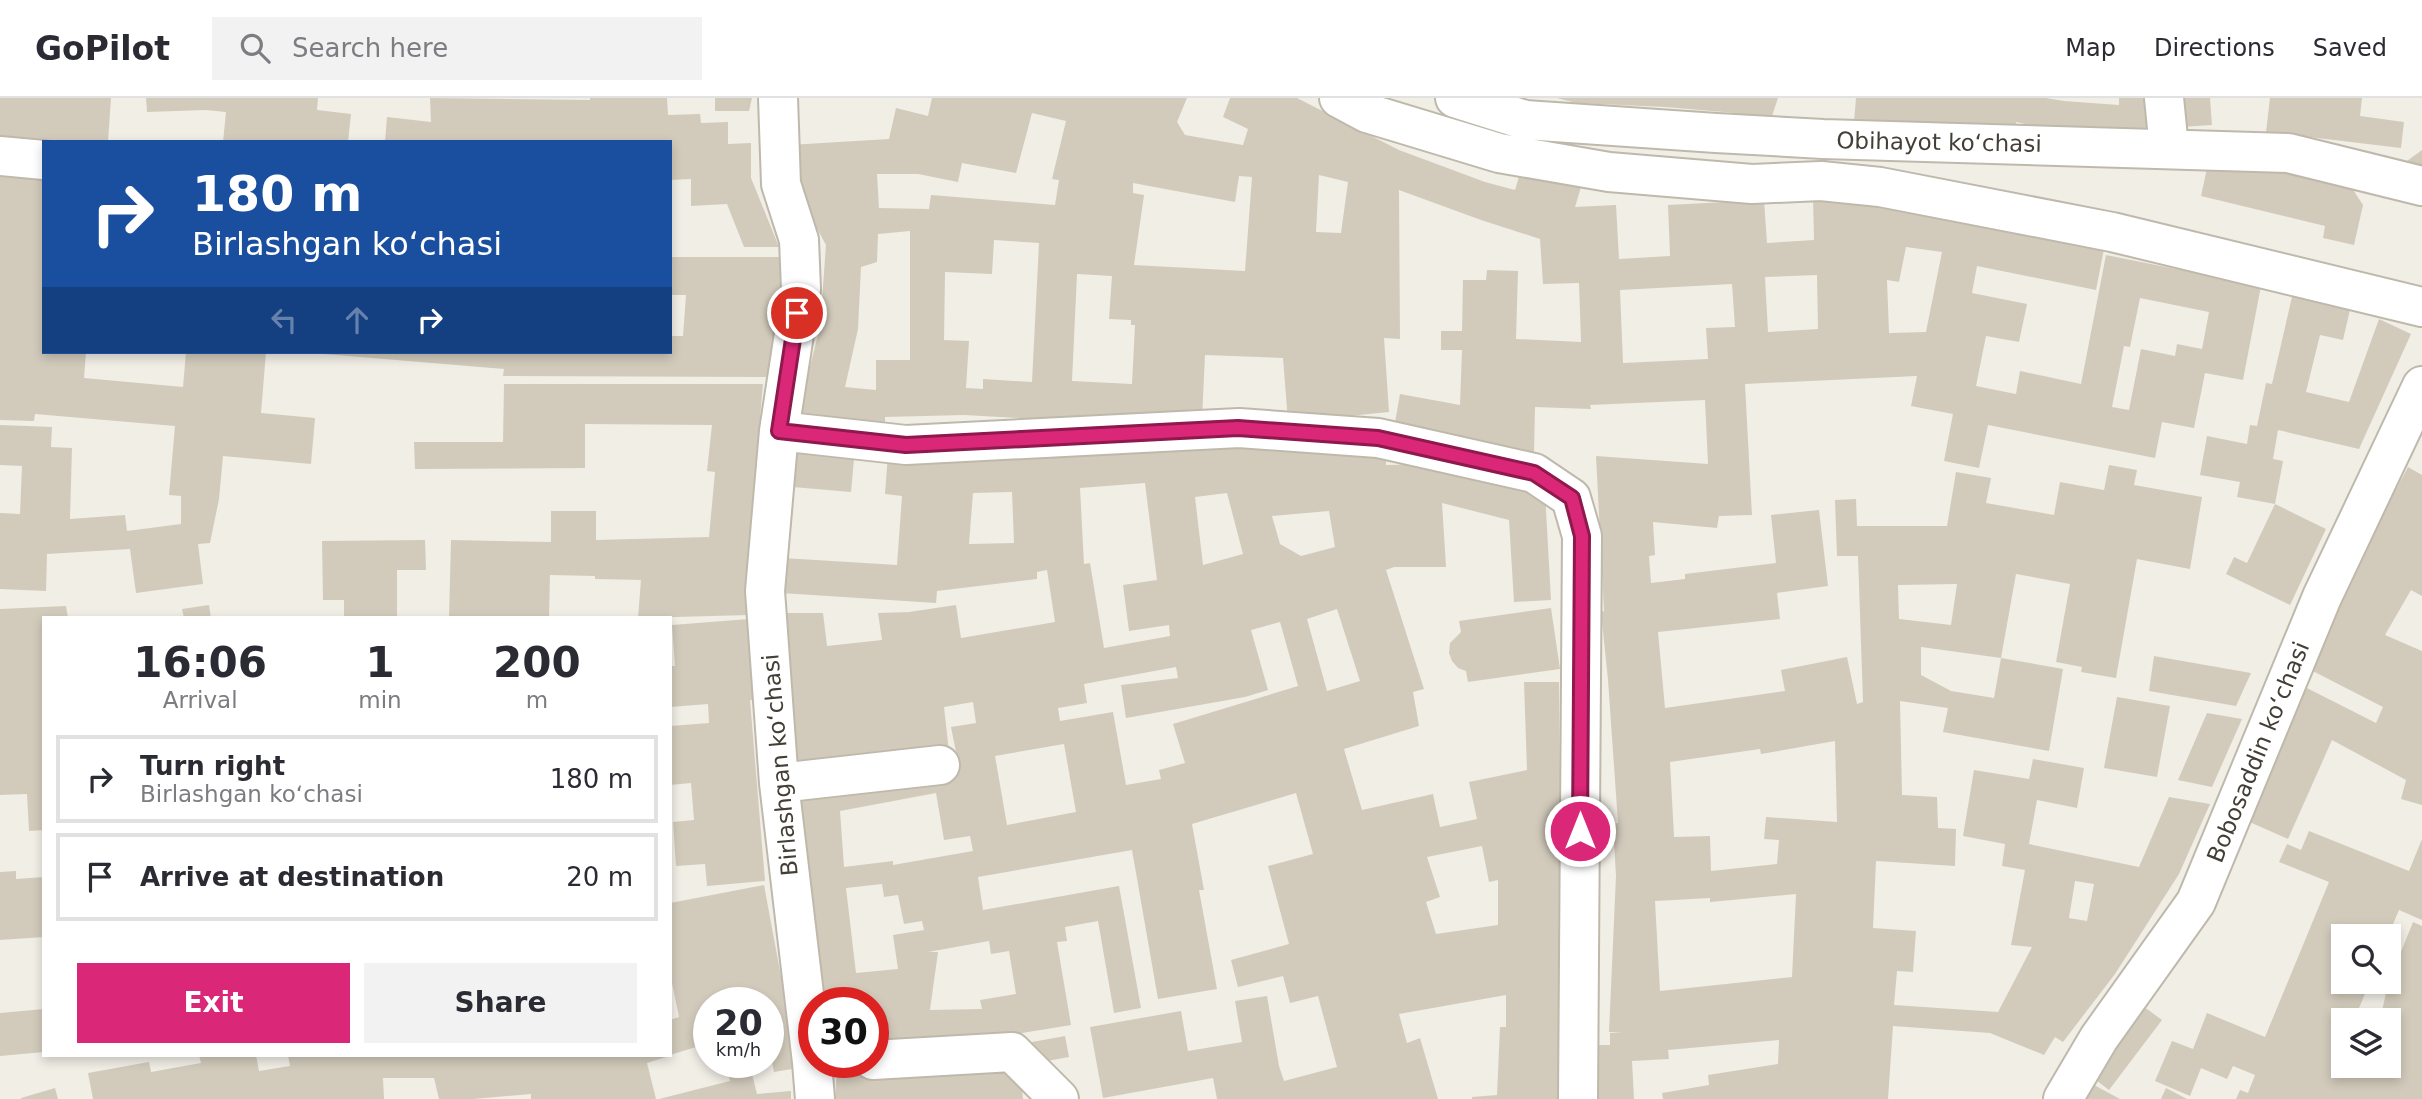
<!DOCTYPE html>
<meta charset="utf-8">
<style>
:root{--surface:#fff;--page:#f2f2f3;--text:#2b2b33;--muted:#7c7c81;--line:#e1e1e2;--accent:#db2777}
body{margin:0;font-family:"DejaVu Sans",sans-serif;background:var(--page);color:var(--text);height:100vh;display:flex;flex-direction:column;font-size:26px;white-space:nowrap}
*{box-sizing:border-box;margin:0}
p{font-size:23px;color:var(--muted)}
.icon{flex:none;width:38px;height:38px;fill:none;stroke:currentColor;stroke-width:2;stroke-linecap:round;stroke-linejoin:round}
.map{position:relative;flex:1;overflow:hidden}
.drawer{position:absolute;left:42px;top:518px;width:630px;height:441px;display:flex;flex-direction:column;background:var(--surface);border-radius:0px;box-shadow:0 4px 10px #0003}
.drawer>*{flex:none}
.guide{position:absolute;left:42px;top:42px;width:630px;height:214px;border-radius:0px;box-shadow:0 4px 10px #0003;background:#1a4fa0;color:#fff;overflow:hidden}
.tools{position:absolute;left:2331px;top:826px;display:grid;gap:14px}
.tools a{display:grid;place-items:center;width:70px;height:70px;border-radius:0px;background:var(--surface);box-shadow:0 4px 10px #0003;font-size:35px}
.speed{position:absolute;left:693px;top:889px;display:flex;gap:14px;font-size:35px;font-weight:700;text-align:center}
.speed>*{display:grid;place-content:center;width:91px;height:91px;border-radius:50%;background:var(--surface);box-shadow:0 4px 10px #0003;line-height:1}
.speed small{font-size:18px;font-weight:400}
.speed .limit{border:10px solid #d22;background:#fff;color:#111}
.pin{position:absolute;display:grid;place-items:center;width:60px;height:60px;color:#fff;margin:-30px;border:4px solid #fff;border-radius:50%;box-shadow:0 2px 7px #0007}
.me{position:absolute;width:77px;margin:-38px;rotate:0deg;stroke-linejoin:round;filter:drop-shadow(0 0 5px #0008)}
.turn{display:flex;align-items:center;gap:24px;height:147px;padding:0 35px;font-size:32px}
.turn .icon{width:91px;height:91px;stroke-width:2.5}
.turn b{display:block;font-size:49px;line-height:60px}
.lanes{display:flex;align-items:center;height:66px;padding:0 35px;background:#0003;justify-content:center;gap:35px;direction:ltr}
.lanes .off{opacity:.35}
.eta{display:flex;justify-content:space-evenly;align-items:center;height:119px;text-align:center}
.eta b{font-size:42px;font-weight:700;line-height:49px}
.cta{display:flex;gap:14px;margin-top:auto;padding:14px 35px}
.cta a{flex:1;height:80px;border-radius:0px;background:var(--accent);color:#fff;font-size:28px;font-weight:700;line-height:80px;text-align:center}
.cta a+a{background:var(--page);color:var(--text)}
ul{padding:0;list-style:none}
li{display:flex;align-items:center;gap:21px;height:88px;margin:0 14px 10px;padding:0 21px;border:4px solid var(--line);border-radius:0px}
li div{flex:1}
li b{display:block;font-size:26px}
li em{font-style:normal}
header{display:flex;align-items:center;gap:42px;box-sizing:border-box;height:98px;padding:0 35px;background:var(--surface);border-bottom:2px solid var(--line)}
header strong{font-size:33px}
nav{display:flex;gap:38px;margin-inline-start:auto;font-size:24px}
.search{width:490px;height:63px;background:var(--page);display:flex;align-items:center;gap:18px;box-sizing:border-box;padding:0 24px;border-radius:0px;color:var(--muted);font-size:26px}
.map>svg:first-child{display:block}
.building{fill:#d2cbbc;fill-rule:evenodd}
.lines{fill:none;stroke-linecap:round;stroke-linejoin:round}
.minor-casing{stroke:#bfb9ac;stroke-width:42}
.minor{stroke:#fff;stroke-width:38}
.route-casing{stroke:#8e194d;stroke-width:18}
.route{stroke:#db2777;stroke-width:12}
.labels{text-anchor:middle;stroke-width:5;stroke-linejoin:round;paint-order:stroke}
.street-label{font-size:23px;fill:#433f36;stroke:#fff}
</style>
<header>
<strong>GoPilot</strong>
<div class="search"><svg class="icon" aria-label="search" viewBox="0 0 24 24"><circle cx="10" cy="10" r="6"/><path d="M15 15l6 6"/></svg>Search here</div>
<nav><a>Map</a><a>Directions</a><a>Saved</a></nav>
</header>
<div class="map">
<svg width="2422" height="1001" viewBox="0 0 2422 1001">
<rect width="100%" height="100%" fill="#f1eee6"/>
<path class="building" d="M0,0H111L108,44H44L0,53Z
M146,0H318L317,12L351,16L348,44H223L226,14L206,12L147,14Z
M430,0L590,2V0H667L668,17L700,16L701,25L728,24V46L751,45V80L779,149H744L727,106L691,108V81L670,82V44H385L387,19L431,24Z
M715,0H752L749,13H715Z
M932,0H1187L1177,24L1185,37L1243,47L1248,31L1223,19L1230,0H1297L1399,52L1485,84L1515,92L1521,72L1581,89L1575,109L1616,107L1619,161L1670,158L1668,107L1764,102L1767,145L1814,142L1813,99L1948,120L2104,151L2096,192L1977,168L1972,195L2027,206L2019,244L1986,238L1976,288L2016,296L2020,273L2081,286L2106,157L2261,188L2243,282L2205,275L2194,330L2162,324L2155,360L1988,327L1979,370L1944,363L1953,316L1911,308L1917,278L1745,286L1752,417L1719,418L1717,430L1653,424L1655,457L1649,458L1651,485L1685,481V476L1776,465L1771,417L1819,412L1828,488L1777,495L1780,521L1658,534L1665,610L1785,593L1781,572L1847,559L1857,606L1863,604L1858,458H1837L1835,402L1856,401L1857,428H1947L1956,374L1991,380L1986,405L2054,417L2060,384L2104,392L2109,367L2137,372L2134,387L2202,399L2190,471L2137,461L2116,580L2081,574L2082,569L2056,564L2070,486L2016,476L2001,560L1921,549V577L1951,593L1994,600L2001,560L2063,571L2049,653L1943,634L1948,610L1900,603L1902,697L1937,699L1938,730L1956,731L1955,768L1876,763L1873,830L1916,833L1913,874L1897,873L1894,907L1998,914L2032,849L2011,847L2025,772L2002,768L2005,746L1963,738L1974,672L2029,681L2033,661L2084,670L2077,710L2037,702L2029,746L2139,769L2169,699L2210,706L2179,776L2115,876L2063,944L2055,939L2044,957L1990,935L1893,928L1888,1001H1663L1662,995L1709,987L1708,977L1778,966L1779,942L1668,952L1669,961L1632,963L1634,1001H1596L1594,947H1610V935L1622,934H1609L1616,778L1613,726L1618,725L1608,582L1601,514L1604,513L1596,358L1708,366L1705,302L1590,307L1591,311L1535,309L1534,355L1489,354L1393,336L1400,296L1460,307L1462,252H1441V233H1462L1463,182H1486L1487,172L1518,173L1516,241L1581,244L1579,185L1543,186L1540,141L1481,122L1399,92L1400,241L1384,240L1389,314L1288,324L1283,260L1205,257L1202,321L1130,326L964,317L885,319V331L797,320L820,229L826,147L807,112L789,47L889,41L896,10L928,18ZM1032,15L1066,23L1052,81L1059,82L1055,107L931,97L929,111L879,110L877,76H918L958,84L962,65L1016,75ZM1319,77L1348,84L1341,135L1316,134ZM1239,78L1252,79L1245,173L1134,167L1144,97L1133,95V85L1235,104ZM910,133V262H876V292L845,289L858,231L861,169L877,164L878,136ZM994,142L1039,145L1032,284L983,281V291L966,290L969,243L944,242L945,174L992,176ZM1906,149L1942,154L1926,234L1889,235L1887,182L1899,184ZM1077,176L1112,178L1109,221L1131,222V227H1135L1132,286L1072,283ZM1817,177L1818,231L1768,234L1765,179ZM1732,186L1735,229L1706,230L1708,261L1623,265L1620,192ZM2140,200L2209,214L2202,251L2177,246L2175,258L2141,251L2129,312L2112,309L2124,248L2130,249ZM1957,486L1951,527L1899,521L1898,487ZM1835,643L1837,724L1766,719L1764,741L1779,742L1777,766L1711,773L1710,738L1674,739L1670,664L1760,651L1761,656ZM2075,783L2094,786L2087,823L2069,820ZM1796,796L1792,879L1660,893L1655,803L1710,800V804Z
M1557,0H1778L1769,27L1735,15L1665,9L1576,5Z
M1856,0H2046L2064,3L2119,7V0H2145L2148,41L2063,34L2016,24L2015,37L1854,24Z
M2178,0H2210L2212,27L2180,29Z
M2270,0H2362L2360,18L2404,24L2401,50L2266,34Z
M2422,52V71L2407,63Z
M2209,61L2348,84L2363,107L2354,147L2323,140L2325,128L2201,98Z
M0,68L44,71V254H86L84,280L183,289L186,254H266L261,315L315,320L311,366L223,358L219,401L210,445L198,446L203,486L136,495L130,451L47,456L46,493L0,491V415L20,416L22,368L0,367V327L52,329L51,349L72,350L70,421L125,417L127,433L181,426V398L169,397L175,328L35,316L34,323L0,322Z
M670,159H783L784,196L767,279L503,278L504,271L324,256L325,254H670V238H683L686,197H670Z
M2294,190L2352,203L2343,242L2320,237L2306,294L2349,304L2379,221L2411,236L2359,351L2278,332L2273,361L2283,363L2275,406L2237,399L2240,384L2200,377L2207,338L2247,346L2250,327L2257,328L2266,285L2272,286Z
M504,286H763L755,377L763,378L750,517L638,520L641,482L595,481V478L550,477L549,520H449L451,442L551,444V413H596V442L709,439L715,374L707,373L712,327L585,326V370L415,371L414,344H503Z
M785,344L855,350L851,394L781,388Z
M1295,344L1386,354V367L1439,366L1545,394L1551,502L1514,504L1509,422L1442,405L1446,469H1394L1386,472L1424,591L1413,594L1419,628L1344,651L1362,712L1433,696L1440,729L1477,721L1469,684L1527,672L1524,584H1559L1563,1001H1472V999L1497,997L1500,929H1506V897L1399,916L1407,945L1420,940L1438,1001H1217L1213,980L1103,1000L1090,929L1181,913L1188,953L1242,944L1235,903L1267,898L1279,968L1284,983L1337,969L1318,898L1290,905L1283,878L1238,889L1231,862L1289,846L1268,768L1313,756L1296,695L1192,726L1204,792H1199L1217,891L1158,901L1132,752L978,779L983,812L1119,788L1141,910L1114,915L1098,823L1065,829L1067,843L1057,844L1071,927L950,947L873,945V905H818L799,697L959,669L951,629L976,625L973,604L944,609L949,654L799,669L782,515H823L827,548L882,542L878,515L909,514L956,507L961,540L1055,524L1047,472L1037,474V481L937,493L936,505L781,495L783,460L897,467L902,398L885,396L888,356ZM1145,385L1157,482L1123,487L1129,533L1169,527L1170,538L1104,550L1090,465L1084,466L1080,390ZM1012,394L1014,445L969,446L973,395ZM1227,395L1243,456L1203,467L1195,399ZM1329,413L1335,449L1301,458L1280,446L1272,418ZM1337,511L1360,583L1327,593L1307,521ZM1280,524L1298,588L1173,626L1185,665L1159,672L1161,681L1126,687L1113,614L1060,623L1058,610L1087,605L1084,586L1176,569L1178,580L1121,587L1126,620L1245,599L1268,592L1251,532ZM1064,646L1076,714L1007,727L995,658ZM936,695L944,742L970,738L973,753L893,767V763L844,769L840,713ZM1482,748L1489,784L1498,782V827L1436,836L1426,804L1440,799L1427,759ZM882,786L884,799L898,797L904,826L922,823L924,832L893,837L898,871L856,875L846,790ZM989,843L991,856L1009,853L1016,896L980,902L982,911L930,912L938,854H928Z
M2408,369L2422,377V498L2411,492L2385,537L2422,553V707L2401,701L2406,682L2332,642L2288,741L2236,718L2293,583L2376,625L2383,609L2301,567Z
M2275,406L2326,431L2290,507L2226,476L2234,459L2247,465Z
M425,442L426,472H397V520H344V502H323L322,443Z
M209,507L211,520H184L182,511Z
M66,508L68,520H44V732L29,733L27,696L0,697V511Z
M1551,510L1560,571L1468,584L1466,573L1458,570L1452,563L1449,555L1450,545L1461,534L1459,523Z
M749,521L756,602H750L765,783L707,788L705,766L676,768L673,724L694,722L691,685L670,687V628L709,625L708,606L670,609V568H675L672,527Z
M2154,558L2251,575L2236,608L2149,593Z
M2117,599L2170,608L2157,679L2104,670Z
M2207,615L2242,621L2212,689L2178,682Z
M2309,733L2409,773L2422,741V822L2399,812L2388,838H2343V884H2370L2354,922H2343V949L2341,955L2343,956V968H2389V922H2380L2388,886L2413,824L2422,828V1001H2236L2240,992L2248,995L2255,977L2233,968L2227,981L2201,970L2190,998L2155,983L2172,943L2193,951L2207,915L2265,939L2329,784L2279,764L2287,746L2301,752Z
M16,773V781L44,779V839L0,842V774Z
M764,787L798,970L774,974L768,943V905H709V945L670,957V922L679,919L670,875V805Z
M2136,903L2162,922L2109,992L2084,973Z
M44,911V954L0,958V915Z
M1065,938L1069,959L1036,965L1032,944Z
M199,957H256L259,973L290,968L288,957L669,958L647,965L656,1001H531V996L473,1001H439L434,980H383L384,1001H93L88,975L149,964L151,974L201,965Z
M725,964H749L757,996L791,993V1001H659L730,983Z
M837,971L926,975L1020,973L1023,1001H835Z
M2094,987L2120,1001H2086Z
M55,990L58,1001H21V1000Z
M2166,990L2187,1001H2161Z"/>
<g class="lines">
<g class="minor-casing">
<path id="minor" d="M778,0L781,86L799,142L801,191L779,333L765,493L779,685L812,964L815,1001
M1339,0L1367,15L1499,55L1609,74L1752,86L1821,83L1880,89L2112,134L2422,209
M1455,0L1525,22L1716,35L1823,41L2288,55L2422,88
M2164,0L2169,50
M0,58L44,62
M779,333L906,347L1239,330L1378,340L1534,375L1571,400L1582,438L1578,1001
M779,685L940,667
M873,962L1012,954L1059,1001
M2063,1001L2099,940L2196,804L2322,499L2422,288"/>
</g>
<use href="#minor" class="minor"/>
</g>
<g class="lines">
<g class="route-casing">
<path id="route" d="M797,215L779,333L906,347L1238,330L1378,340L1534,375L1572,400L1582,438L1580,733"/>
</g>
<use href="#route" class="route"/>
</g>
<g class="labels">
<g class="street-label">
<text transform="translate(1939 44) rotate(1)" y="8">Obihayot koʻchasi</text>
<text transform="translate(2258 654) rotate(-68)" y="8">Bobosaddin koʻchasi</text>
<text transform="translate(780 667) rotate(-95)" y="8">Birlashgan koʻchasi</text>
</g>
</g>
</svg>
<div class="tools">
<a><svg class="icon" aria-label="search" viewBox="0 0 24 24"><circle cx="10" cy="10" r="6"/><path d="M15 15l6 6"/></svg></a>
<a><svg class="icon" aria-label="layers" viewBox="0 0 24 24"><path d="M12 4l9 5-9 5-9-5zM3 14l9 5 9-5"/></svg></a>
</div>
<div class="speed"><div>20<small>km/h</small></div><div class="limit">30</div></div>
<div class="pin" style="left:797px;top:215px;background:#d93025"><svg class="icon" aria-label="arrive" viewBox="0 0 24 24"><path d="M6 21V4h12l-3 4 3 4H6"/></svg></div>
<svg class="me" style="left:1580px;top:733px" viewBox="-20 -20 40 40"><circle r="17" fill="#db2777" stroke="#fff" stroke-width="3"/><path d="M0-11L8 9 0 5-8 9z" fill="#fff"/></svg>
<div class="guide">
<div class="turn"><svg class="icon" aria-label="right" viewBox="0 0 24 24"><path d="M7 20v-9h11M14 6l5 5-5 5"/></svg><div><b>180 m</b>Birlashgan koʻchasi</div></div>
<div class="lanes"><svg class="icon off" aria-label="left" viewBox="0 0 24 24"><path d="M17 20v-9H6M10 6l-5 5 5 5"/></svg><svg class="icon off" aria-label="ahead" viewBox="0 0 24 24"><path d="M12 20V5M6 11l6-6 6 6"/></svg><svg class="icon" aria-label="right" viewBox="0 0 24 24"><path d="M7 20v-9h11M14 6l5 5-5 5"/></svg></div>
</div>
<section class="drawer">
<div class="eta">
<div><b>16:06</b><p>Arrival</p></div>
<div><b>1</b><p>min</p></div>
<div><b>200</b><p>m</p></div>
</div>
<ul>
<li><svg class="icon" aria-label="right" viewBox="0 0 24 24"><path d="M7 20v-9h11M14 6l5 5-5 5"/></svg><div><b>Turn right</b><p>Birlashgan koʻchasi</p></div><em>180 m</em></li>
<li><svg class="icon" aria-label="arrive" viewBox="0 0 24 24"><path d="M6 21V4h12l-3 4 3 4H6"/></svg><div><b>Arrive at destination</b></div><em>20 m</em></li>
</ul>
<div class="cta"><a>Exit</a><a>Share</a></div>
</section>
</div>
